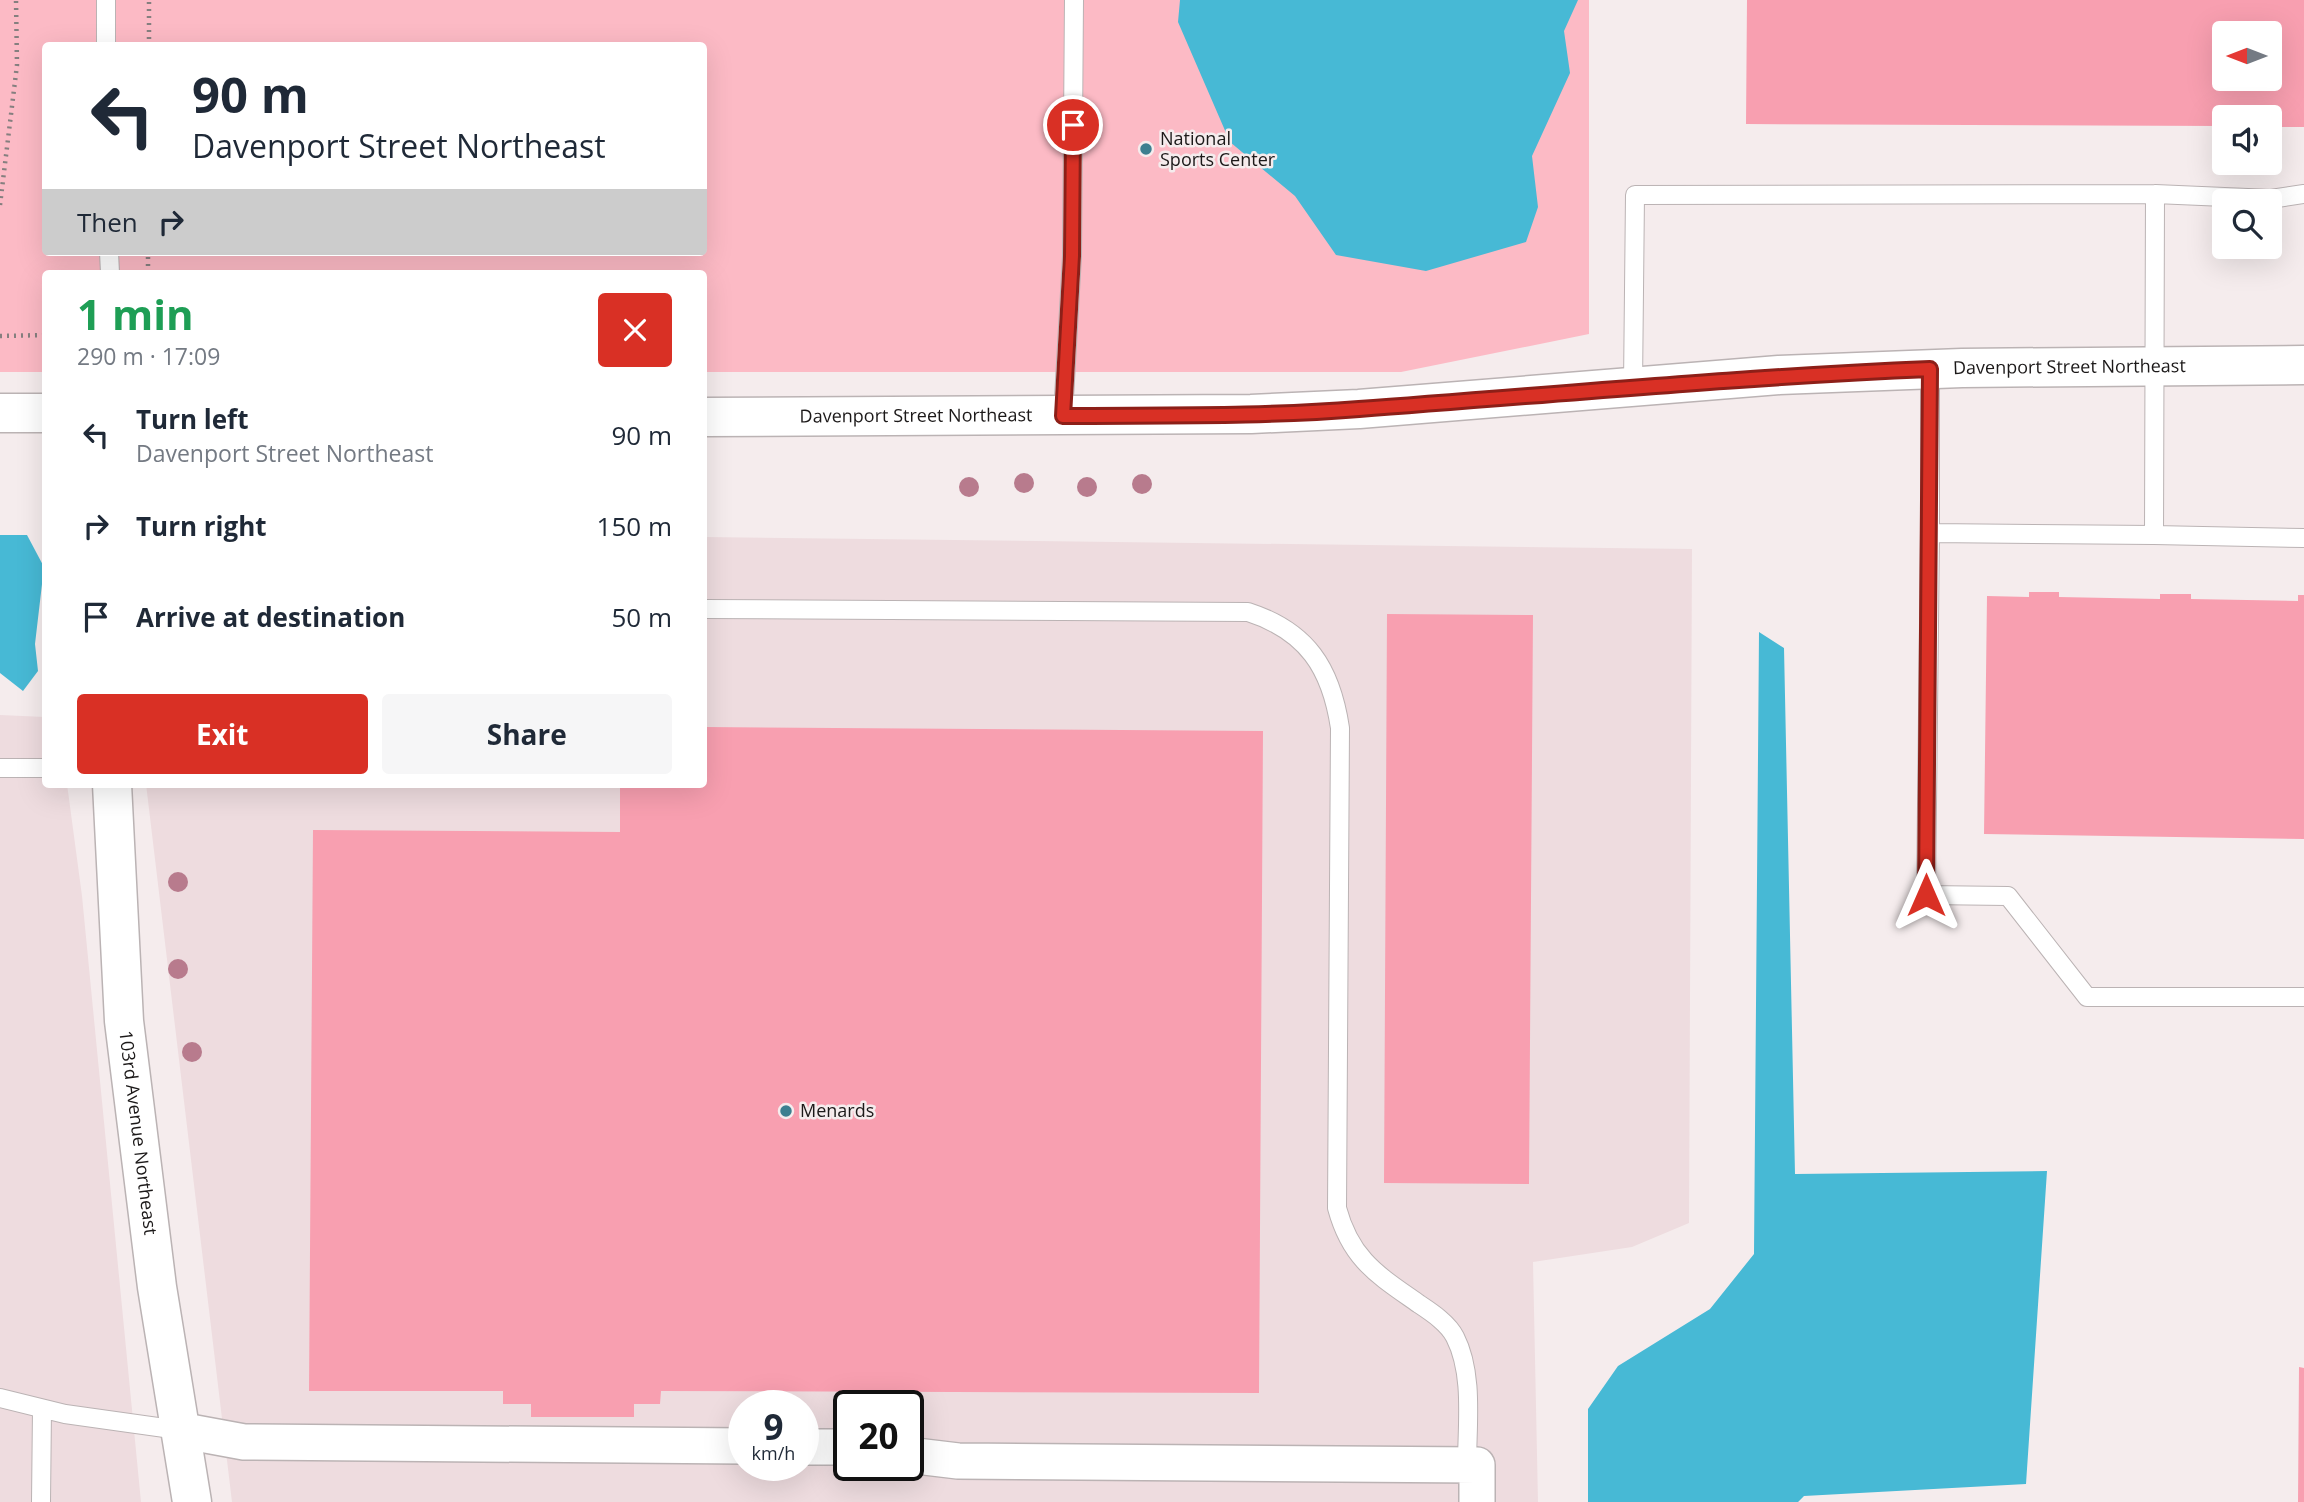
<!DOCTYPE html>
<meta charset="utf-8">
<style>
:root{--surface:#fff;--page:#f6f6f7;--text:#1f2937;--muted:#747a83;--accent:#d93025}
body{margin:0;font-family:"Open Sans",sans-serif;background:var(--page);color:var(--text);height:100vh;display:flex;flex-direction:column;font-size:26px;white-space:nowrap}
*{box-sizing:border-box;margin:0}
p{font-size:23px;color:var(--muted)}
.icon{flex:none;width:38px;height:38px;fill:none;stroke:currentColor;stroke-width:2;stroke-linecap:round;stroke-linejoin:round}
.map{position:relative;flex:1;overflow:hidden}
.side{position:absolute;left:42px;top:270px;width:665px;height:518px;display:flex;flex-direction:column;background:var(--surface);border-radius:7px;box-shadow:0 7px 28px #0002}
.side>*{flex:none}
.hud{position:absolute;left:42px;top:42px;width:665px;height:214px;border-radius:7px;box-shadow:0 7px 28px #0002;background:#fff;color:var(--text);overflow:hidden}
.needle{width:46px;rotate:270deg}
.tools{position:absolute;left:2212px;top:21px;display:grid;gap:14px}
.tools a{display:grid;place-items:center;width:70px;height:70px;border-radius:7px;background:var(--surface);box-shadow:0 7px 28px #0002;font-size:35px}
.speed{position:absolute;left:728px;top:1390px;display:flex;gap:14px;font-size:35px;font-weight:700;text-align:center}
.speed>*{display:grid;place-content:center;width:91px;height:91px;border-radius:50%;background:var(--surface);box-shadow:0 7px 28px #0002;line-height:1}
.speed small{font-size:18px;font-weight:400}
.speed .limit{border:4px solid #111;border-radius:10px;background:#fff;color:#111}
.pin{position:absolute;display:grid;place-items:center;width:60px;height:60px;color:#fff;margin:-30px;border:4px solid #fff;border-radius:50%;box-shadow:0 2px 7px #0007}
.me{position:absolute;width:77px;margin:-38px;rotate:0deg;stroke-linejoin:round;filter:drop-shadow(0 0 5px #0008)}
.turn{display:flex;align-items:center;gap:24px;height:147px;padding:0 35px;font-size:32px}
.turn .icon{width:91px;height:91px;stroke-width:2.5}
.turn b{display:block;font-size:49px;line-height:60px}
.then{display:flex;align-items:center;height:66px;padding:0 35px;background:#0003;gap:14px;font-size:26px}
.round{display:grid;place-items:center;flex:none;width:74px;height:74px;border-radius:7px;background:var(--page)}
.summary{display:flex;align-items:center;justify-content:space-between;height:119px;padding:0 35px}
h1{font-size:42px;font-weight:700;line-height:52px;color:#1e9e55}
.primary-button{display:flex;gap:14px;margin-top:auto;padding:14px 35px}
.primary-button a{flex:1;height:80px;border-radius:7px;background:var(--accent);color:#fff;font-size:28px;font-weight:700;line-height:80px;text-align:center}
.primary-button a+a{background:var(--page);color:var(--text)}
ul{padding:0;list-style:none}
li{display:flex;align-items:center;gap:21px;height:91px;padding:0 35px}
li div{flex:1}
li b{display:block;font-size:26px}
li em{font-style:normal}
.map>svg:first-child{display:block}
.built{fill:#eedcdf;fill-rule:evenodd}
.green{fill:#fcbac5;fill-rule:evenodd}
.water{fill:#47b9d5}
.building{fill:#f89fb0;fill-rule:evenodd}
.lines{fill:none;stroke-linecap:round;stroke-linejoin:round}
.service-casing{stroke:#bbb3b4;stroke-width:20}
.minor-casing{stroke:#bbb3b4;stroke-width:38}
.tertiary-casing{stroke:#bbb3b4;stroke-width:41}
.path{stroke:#857f7f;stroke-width:4.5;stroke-dasharray:2 5;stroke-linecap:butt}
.service{stroke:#fff;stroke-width:18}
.minor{stroke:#fff;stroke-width:35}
.tertiary{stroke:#fff;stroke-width:38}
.tree{fill:#b87b8d}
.route-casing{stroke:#8d1f18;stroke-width:18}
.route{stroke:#d93025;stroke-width:12}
.poi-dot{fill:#3d7f90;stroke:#f5eced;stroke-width:2.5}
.labels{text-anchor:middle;stroke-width:5;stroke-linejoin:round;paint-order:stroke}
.poi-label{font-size:18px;fill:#1c1919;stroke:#f5eced;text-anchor:start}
.street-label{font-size:18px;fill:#1c1919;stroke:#f5eced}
</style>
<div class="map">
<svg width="2304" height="1502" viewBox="0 0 2304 1502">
<rect width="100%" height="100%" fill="#f5eced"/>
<path class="built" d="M704,537L1692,549L1689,1223L1632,1247L1533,1262L1538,1502H232L146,784H704ZM744,1405H803V1465H744ZM849,1405H908V1465H849Z
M0,715L45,717L46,784H67L82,896L141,1502H0Z"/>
<path class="green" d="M0,0H1589V334L1401,372H704V273H46L45,372H0ZM46,46H704V252H46Z"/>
<path class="water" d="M1180,0H1578L1564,31L1570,73L1532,156L1538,207L1526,242L1426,271L1336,255L1295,196L1230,142L1178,22Z
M0,535H27L44,567L35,644L38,671L23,691L0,673Z
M1759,632L1784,648L1795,1174L2047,1171L2026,1484L1804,1496L1798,1502H1588V1409L1618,1366L1710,1309L1754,1254Z"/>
<path class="building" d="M1747,0H2304V127H2270V117H2224V126L1746,124ZM2224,33H2270V79H2224Z
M2029,592H2059V597L2160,599V594H2191V599L2298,601V595H2304V839L1984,834L1987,596L2029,597Z
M1387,614L1533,615L1529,1184L1384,1183Z
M704,727L1263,731L1259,1393L661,1391L660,1404H634V1417H531V1404H503V1391H309L313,830L620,832V784H704Z
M2299,1367L2304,1368V1502H2298Z"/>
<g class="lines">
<g class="service-casing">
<path id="service" d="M106,0V46
M2304,194L2271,199L2155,194L2154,535L1930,533L1926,895L2008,896L2087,997H2304
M109,252L110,273
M1930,369V533
M1633,386L1635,195L2155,194
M1063,416L1072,256L1074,0
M2154,535L2304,538
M704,609L1248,612C1307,631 1331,668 1340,728L1337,1208C1351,1260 1378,1275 1419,1304C1431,1312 1448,1323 1455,1337C1474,1374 1467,1425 1467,1465
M0,768H46
M0,1398L65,1414L179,1430
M41,1502L42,1409"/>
</g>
<g class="minor-casing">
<path id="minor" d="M179,1430L244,1442L744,1446
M803,1447H849
M908,1455L958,1461L1477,1465V1502"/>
</g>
<g class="tertiary-casing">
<g id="tertiary">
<path d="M0,413H46"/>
<path id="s1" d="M704,417L1251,414L1359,409L1779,375L1962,368L2304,365"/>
<path id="s2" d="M112,784L124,1021L157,1287L192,1502"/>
</g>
</g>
<path class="path" d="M149,46V0
M0,205L17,65L16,0
M148,273V252
M0,336L46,335"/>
<use href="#service" class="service"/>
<use href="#minor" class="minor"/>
<use href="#tertiary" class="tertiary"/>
</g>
<g class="tree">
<circle cx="1024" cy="483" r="10"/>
<circle cx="1142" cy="484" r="10"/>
<circle cx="969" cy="487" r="10"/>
<circle cx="1087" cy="487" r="10"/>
<circle cx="178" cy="882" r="10"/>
<circle cx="178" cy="969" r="10"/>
<circle cx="192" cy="1052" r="10"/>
</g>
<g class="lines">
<g class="route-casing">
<path id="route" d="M1073,125L1072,256L1063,416C1162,415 1261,417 1359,409C1550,395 1739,377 1930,369L1926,895"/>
</g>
<use href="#route" class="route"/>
</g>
<g class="poi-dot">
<circle cx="1146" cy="149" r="7"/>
<circle cx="786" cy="1111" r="7"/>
</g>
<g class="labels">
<g class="poi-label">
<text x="1160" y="145">National<tspan x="1160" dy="21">Sports Center</tspan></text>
<text x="800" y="1117">Menards</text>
</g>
<g class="street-label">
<text dy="6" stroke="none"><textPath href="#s1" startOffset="1367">Davenport Street Northeast</textPath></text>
<text dy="6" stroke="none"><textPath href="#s1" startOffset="212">Davenport Street Northeast</textPath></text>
<text dy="6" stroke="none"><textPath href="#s2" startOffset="350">103rd Avenue Northeast</textPath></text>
</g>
</g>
</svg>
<div class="tools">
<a><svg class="needle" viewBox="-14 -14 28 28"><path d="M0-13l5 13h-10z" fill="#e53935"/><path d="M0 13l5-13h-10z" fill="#747a83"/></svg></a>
<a><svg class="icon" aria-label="sound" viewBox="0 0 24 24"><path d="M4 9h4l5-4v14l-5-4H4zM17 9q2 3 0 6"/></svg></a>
<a><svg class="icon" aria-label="search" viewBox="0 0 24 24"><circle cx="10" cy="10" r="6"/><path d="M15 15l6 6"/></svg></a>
</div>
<div class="speed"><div>9<small>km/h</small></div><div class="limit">20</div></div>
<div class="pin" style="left:1073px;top:125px;background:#d93025"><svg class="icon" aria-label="arrive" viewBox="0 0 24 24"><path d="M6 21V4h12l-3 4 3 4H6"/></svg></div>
<svg class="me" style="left:1926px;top:895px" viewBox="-20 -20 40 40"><path d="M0-17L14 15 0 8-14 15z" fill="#d93025" stroke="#fff" stroke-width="4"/></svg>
<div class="hud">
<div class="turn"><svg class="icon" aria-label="left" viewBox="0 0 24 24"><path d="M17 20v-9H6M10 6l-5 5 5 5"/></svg><div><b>90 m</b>Davenport Street Northeast</div></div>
<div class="then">Then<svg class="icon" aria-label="right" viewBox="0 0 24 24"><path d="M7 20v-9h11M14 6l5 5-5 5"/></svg></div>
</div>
<section class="side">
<div class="summary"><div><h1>1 min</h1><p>290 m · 17:09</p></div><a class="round" style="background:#d93025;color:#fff"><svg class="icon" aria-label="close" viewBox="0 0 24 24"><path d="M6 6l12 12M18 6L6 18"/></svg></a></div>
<ul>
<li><svg class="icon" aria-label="left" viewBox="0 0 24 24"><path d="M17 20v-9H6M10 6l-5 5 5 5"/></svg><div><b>Turn left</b><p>Davenport Street Northeast</p></div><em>90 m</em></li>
<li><svg class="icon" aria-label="right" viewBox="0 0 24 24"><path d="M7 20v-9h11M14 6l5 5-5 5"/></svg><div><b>Turn right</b></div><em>150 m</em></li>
<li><svg class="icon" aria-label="arrive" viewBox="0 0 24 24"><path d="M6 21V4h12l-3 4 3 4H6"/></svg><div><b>Arrive at destination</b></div><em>50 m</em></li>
</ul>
<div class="primary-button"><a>Exit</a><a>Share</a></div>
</section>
</div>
